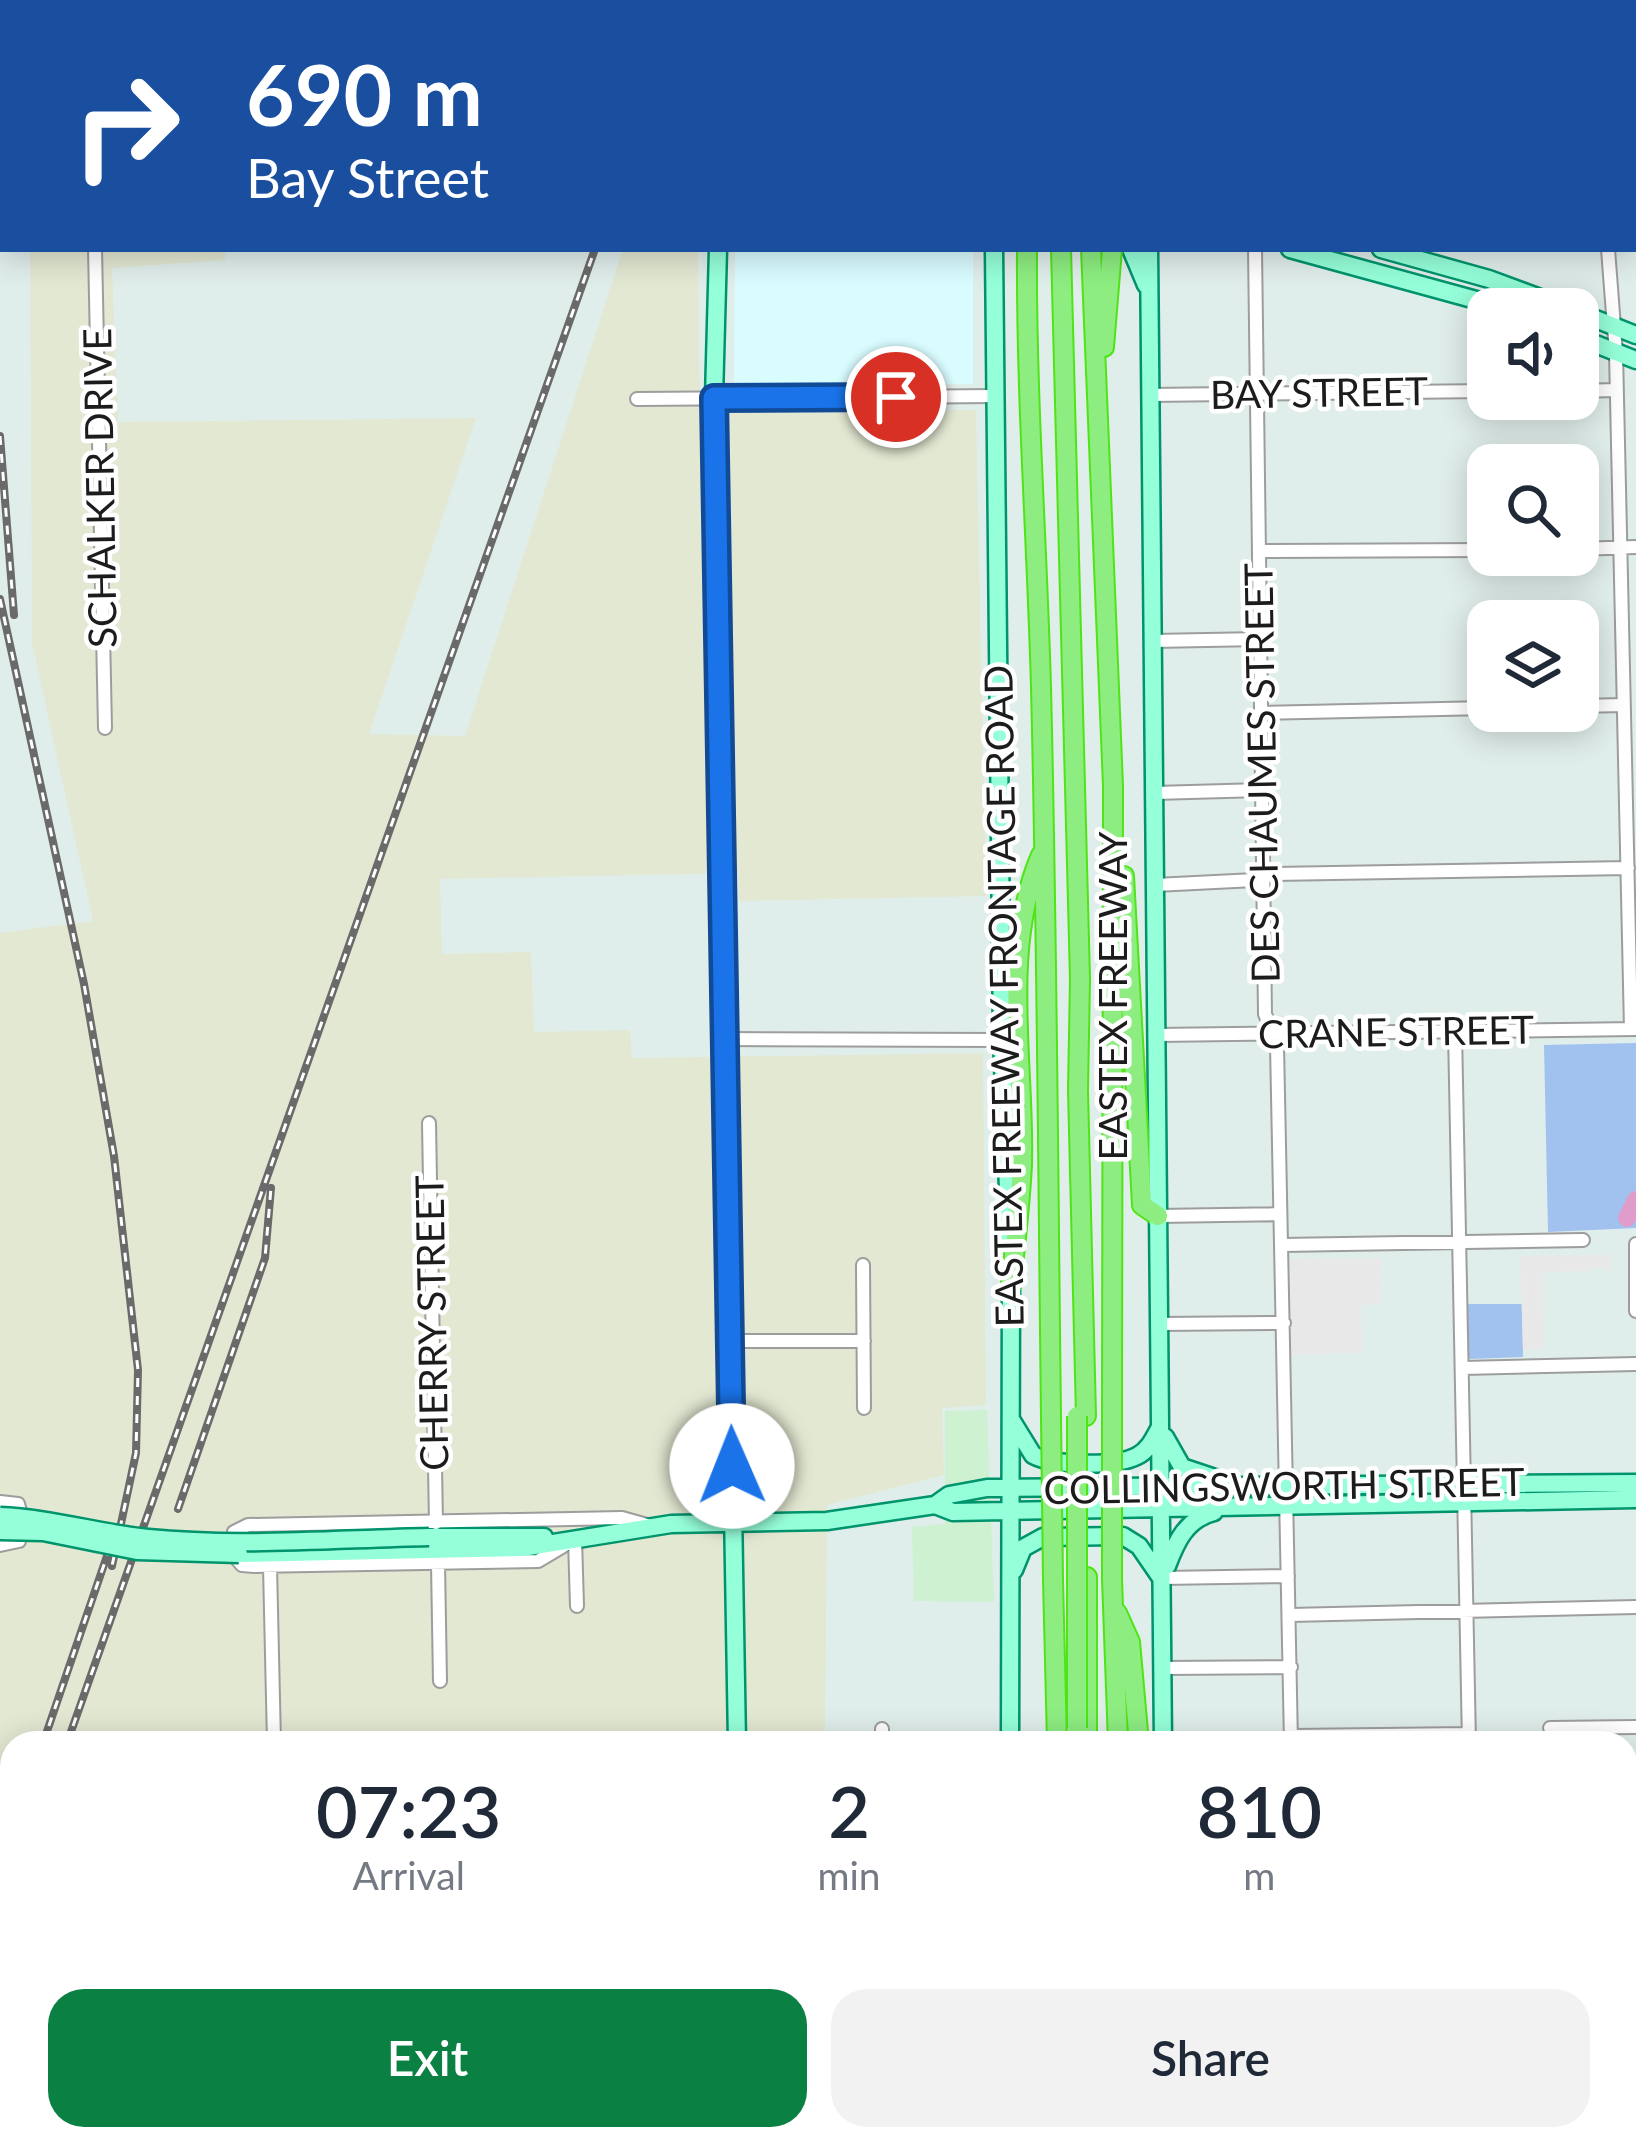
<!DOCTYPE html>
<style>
:root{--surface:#fff;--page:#f2f2f3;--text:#1f2937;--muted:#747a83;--accent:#0b8043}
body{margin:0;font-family:Lato,sans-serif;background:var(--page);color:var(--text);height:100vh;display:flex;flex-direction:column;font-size:45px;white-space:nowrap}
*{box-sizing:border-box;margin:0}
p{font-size:39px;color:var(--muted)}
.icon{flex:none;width:66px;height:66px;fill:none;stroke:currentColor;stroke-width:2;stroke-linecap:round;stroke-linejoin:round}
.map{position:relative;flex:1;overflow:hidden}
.side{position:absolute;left:0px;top:1731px;width:1638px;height:420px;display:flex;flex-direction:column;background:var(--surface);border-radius:36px 36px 0 0;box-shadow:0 6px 30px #0003}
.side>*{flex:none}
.top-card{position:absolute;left:0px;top:0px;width:1638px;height:252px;box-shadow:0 6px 30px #0003;background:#1a4fa0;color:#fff;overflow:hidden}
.controls{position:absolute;left:1467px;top:288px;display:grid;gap:24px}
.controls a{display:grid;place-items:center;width:132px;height:132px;border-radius:24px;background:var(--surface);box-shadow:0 6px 30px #0003;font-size:60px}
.pin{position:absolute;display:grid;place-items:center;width:102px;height:102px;color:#fff;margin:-51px;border:6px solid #fff;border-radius:50%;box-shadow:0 3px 12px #0007}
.me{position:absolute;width:132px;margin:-66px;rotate:359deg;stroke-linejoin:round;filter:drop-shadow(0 0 9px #0008)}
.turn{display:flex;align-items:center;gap:42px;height:252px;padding:0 48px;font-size:54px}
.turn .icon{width:156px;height:156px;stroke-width:2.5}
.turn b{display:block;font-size:84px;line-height:102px}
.eta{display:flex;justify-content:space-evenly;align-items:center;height:204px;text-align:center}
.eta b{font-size:72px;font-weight:600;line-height:84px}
.cta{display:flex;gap:24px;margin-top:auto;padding:24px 48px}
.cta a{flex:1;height:138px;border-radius:36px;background:var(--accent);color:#fff;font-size:48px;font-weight:600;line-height:138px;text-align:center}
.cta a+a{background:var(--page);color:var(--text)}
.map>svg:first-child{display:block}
.residential{fill:#d9dad9}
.commercial{fill:#cdf1d1}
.industrial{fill:#e2e8d2}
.education{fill:#d9fcff}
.grass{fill:#a1c1ee}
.parking{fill:#e8e8e8}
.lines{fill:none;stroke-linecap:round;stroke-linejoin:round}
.river{stroke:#e09dcc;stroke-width:18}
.minor-casing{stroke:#9d9d9d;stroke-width:16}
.major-casing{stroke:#00946d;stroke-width:21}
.highway-casing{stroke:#4ee415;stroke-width:22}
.minor{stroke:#fff;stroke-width:12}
.major{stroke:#95ffd9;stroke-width:16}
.highway{stroke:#8ded81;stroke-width:18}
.rail-casing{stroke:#6a6a6a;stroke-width:8}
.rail{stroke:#fff;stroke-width:3;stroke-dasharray:9;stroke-linecap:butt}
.major-bridge-casing{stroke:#00946d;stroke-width:21;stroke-linecap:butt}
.highway-bridge-casing{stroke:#4ee415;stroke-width:22;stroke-linecap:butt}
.major-bridge{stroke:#95ffd9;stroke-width:16}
.highway-bridge{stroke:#8ded81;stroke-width:18}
.route-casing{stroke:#114b97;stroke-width:30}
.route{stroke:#1a73e8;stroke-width:21}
.labels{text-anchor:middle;stroke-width:9;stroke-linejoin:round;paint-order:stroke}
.street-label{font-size:39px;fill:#1c1c1c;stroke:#fff}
</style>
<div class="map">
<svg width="1636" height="2151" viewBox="0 0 1636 2151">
<rect width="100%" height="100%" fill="#e0eeeb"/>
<path class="residential" d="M555,2139H736V2151H555Z"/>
<path class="commercial" d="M987,1410L994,1602L914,1601L912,1527L945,1524V1411Z"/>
<path class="industrial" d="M30,249H225V260L112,268L118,422L476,418L369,734L465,736L623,249H698L700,411L976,410L986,896L739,901L738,873L440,879L442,954L531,952L534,1032L630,1030L632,1058L983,1053L986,1405L942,1408L944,1475L827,1505L825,1743H12V2139H555V2151H0V933L93,921L32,643Z"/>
<path class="education" d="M735,249H973V384H734Z"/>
<path class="grass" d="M1636,1043V1228L1548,1232L1544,1045Z
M1466,1304H1522L1523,1357L1470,1359L1466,1354Z"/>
<path class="parking" d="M1610,1255V1270L1591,1266V1271L1543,1272L1544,1349L1523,1350L1520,1256Z
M1381,1258L1382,1304L1361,1305L1362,1353L1291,1354V1259Z"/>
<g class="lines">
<path class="river" d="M1627,1218L1636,1200"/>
<g class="minor-casing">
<path id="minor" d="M90,0V3
M413,0V3
M1248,0V3
M1601,0V3
M1635,71H1636
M1635,219H1636
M95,249L105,728
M1255,249L1265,1014L1277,1045L1291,1743
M1608,249L1616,353L1631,1029
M1578,391L1616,390
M1149,395L1488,391
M637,399L995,396
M1578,549L1636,547
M1261,551L1488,550
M1152,641L1261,639
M1578,706L1623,705
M1264,713L1488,708
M1154,793L1262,790
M1155,885L1255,880L1274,874L1628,868
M1455,1031L1469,1743
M1157,1035L1636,1029
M725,1039L1002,1040
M429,1123L436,1523
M1158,1216L1280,1214
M1636,1244V1311
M1282,1245L1583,1240
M863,1265L864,1408
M1159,1324L1284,1323
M730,1341H864
M1463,1368L1636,1364
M0,1502L18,1504L23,1522L19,1541L0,1545
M438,1564L440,1681
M270,1566L274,1743
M1162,1578L1288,1576
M577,1606L575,1539L538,1561L254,1566L242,1565L236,1558L234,1532L248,1525L622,1518L647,1525
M1290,1615L1636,1607
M1162,1668L1291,1667
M1550,1728L1636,1727
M882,1729V1743
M1292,1736L1469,1734
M1626,1977H1636
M1626,2082H1636
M433,2139V2151
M880,2139V2151
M1296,2139V2151
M1437,2139V2151
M1592,2139V2151
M201,2151L203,2139"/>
</g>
<g class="major-casing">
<path id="major" d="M258,0L271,3
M369,0L381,3
M709,0V3
M724,0V3
M995,3L996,0
M1171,3L1172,0
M718,249L714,398L737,1743
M994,249L1002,1040L1010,1238
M1131,249L1146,285
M1149,249L1163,1743
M1290,249L1509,309
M1381,249L1489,279L1570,309
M1578,312L1636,335
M1578,337L1636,360
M1012,1421L1033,1455C1053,1466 1116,1467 1137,1456C1149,1450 1154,1438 1160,1427
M1165,1437L1182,1467L1221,1480
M935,1505L953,1512L1636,1499
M429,1537H544
M239,1554L522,1548L671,1524L827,1521L935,1505L949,1495L987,1488L1636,1483
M1167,1566C1176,1542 1186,1519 1214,1512
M1014,1570L1023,1548L1043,1537L1123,1536L1139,1546L1161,1578
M1010,1743L1011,1276
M744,2139V2151
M1165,2151V2139"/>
</g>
<g class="highway-casing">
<path id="highway" d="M1041,3V0
M1055,3V0
M1086,3V0
M1108,3L1109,0
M1141,3L1142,0
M1027,249C1026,395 1037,541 1041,687C1047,930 1048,1173 1051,1417
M1061,249L1080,979L1078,1090L1086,1416
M1091,249L1113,786L1112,1415
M1104,347L1112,249
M1124,876L1142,1205L1158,1216
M1011,1285C1015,1245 1020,1205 1022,1165C1025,1065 1000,950 1041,855
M1087,1577V1743
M1053,1579L1057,1743
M1112,1579L1118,1743
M1117,1613L1130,1642L1139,1743
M1091,2139V2151
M1003,2151L1005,2139
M1055,2151L1056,2139
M1075,2151V2139
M1112,2151V2139
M1155,2151L1156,2139"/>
</g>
<use href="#minor" class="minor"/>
<use href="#major" class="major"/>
<use href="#highway" class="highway"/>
<g class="rail-casing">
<path id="rail" d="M681,3L683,0
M0,436L14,615
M0,599L84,984L114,1156L138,1370L136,1453L112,1566
M178,1509L265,1258L271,1188
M43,1743L109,1550
M67,1743L595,249
M0,1865L12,1831
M0,1900L12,1866
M0,1935L12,1901"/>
</g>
<use href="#rail" class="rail"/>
<g class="major-bridge-casing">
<path id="major-bridge" d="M0,1516C51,1518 98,1533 148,1538C240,1547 336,1539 429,1537
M0,1531L43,1532L137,1551L239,1554"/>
</g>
<g class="highway-bridge-casing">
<path id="highway-bridge" d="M1077,1416V1728
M1051,1417L1053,1579
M1112,1579V1415"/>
</g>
<use href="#major-bridge" class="major-bridge"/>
<use href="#highway-bridge" class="highway-bridge"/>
</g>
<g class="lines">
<g class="route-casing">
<path id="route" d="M732,1466L714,398L896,397"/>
</g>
<use href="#route" class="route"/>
</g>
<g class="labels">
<g class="street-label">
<text transform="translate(1319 393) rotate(-1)" y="14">BAY STREET</text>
<text transform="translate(100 488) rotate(-91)" y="14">SCHALKER DRIVE</text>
<text transform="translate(1262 773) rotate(-91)" y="14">DES CHAUMES STREET</text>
<text transform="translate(1004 996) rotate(-91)" y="14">EASTEX FREEWAY FRONTAGE ROAD</text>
<text transform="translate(1113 996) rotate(-90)" y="14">EASTEX FREEWAY</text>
<text transform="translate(1396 1032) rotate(-1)" y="14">CRANE STREET</text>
<text transform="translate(432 1323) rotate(-91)" y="14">CHERRY STREET</text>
<text transform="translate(1284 1486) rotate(-1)" y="14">COLLINGSWORTH STREET</text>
</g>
</g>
</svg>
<div class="controls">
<a><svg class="icon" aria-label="sound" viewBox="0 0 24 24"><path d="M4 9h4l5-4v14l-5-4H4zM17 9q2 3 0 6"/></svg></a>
<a><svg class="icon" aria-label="search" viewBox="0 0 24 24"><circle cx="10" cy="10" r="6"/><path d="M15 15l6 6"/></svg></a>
<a><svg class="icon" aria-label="layers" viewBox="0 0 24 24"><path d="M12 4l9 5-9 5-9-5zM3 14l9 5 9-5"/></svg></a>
</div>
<div class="pin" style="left:896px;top:397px;background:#d93025"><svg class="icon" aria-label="arrive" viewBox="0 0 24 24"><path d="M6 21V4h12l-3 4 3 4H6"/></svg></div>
<svg class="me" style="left:732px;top:1466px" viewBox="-20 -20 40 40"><circle r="19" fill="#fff"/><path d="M0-13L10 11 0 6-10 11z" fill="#1a73e8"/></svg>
<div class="top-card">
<div class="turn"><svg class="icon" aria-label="right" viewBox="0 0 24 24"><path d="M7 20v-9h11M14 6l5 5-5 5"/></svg><div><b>690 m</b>Bay Street</div></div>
</div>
<section class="side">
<div class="eta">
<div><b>07:23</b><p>Arrival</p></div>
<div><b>2</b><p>min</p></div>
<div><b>810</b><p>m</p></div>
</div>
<div class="cta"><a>Exit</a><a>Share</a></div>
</section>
</div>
